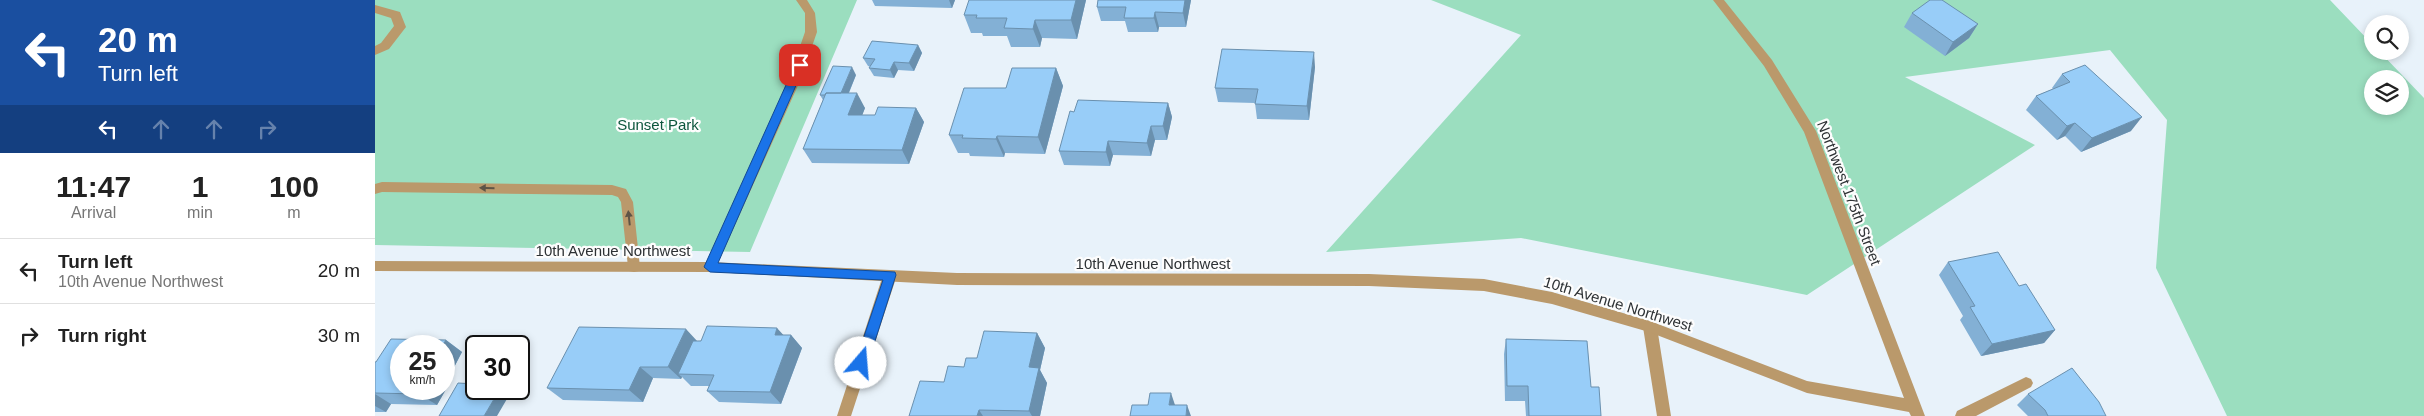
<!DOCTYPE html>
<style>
:root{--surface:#fff;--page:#f6f6f6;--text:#222;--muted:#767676;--line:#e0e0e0}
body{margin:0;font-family:Helvetica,sans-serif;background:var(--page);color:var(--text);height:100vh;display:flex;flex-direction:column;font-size:19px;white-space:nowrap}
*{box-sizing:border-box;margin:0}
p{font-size:16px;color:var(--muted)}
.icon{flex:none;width:28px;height:28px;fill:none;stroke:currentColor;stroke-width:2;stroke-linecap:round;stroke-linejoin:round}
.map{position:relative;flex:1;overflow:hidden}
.panel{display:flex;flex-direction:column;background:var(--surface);width:375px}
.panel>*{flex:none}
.banner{background:#1a4fa0;color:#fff;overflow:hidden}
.tools{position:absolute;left:1989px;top:15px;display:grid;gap:10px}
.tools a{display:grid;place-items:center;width:45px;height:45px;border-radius:50%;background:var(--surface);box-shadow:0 2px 8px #0003;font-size:25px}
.speed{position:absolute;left:15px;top:335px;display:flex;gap:10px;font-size:25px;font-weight:700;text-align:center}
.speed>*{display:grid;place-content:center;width:65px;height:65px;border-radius:50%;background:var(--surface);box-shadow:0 2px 8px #0003;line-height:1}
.speed small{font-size:12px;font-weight:400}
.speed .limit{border:2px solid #111;border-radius:8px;background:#fff;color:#111}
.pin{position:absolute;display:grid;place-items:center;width:42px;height:42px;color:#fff;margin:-21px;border-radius:10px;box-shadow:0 2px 8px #0006}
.me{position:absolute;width:55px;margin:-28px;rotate:18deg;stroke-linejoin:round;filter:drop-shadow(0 0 4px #0008)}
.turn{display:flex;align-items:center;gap:18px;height:105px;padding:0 15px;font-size:22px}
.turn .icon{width:65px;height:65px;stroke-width:2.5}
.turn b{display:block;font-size:35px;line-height:42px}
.lanes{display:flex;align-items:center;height:48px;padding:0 15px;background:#0003;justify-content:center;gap:25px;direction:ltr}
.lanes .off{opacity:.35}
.eta{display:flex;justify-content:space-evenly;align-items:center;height:85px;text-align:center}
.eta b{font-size:30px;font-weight:600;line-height:35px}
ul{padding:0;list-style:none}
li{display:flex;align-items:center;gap:15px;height:65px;padding:0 15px;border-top:1px solid var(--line)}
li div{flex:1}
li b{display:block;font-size:19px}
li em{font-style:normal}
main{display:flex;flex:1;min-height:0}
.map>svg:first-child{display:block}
.green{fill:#9bdebf;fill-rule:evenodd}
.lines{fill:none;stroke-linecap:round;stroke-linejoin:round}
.service{fill:#ba996b;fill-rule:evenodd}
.minor{fill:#ba996b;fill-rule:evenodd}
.tertiary{fill:#ba996b;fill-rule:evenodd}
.wall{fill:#83b0d5}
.shaded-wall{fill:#6a90ae}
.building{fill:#98cdf8;stroke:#6a90ae}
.oneway{fill:#5e5547}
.route{fill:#1a73e8;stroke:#114b97}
.labels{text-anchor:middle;stroke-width:4.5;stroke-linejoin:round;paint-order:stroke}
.park-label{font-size:15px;fill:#0c553c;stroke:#fdfdfd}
.street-label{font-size:15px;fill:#2d3134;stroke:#fdfdfd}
</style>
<main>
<section class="panel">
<div class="banner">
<div class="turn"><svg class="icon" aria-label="left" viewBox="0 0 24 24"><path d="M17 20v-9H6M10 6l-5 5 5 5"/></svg><div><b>20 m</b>Turn left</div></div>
<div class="lanes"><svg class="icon" aria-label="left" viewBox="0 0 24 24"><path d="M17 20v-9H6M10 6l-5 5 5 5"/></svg><svg class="icon off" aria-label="ahead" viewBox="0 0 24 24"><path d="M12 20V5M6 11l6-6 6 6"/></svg><svg class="icon off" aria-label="ahead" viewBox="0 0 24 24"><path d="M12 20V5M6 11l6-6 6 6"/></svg><svg class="icon off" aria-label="right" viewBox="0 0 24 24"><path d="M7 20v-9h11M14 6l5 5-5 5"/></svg></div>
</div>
<div class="eta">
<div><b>11:47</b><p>Arrival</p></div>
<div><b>1</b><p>min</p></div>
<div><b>100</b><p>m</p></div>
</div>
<ul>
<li><svg class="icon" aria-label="left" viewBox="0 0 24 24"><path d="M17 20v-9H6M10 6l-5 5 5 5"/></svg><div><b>Turn left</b><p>10th Avenue Northwest</p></div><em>20 m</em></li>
<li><svg class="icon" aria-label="right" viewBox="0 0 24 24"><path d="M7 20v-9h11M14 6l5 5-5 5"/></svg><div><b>Turn right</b></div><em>30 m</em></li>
</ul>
</section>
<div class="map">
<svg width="2049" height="416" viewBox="0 0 2049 416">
<rect width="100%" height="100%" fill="#e8f2fa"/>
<path class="green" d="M0,0H482L375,252L0,245Z
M1056,0H1955L1997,44L1998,51H2004L2049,98V416H1852L1781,268L1792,120L1735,50L1530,77L1660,145L1432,295L1146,238L951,252L1146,35ZM1998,79H2025V106H1998Z"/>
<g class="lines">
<path class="service" d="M421,0H432L440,13L442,32L425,81L341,267L340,271L335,272L330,271L329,267L413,81L430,32V13Z
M0,5L25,12L31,27L14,49L0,55V46L6,43L19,26L16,18L0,13Z
M7,182L237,185L251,189L258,202L265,267L264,271L259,272L254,271L253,267L246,202L243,197L237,195L7,192L0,194V184Z
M1651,377L1656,379L1658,383L1656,387L1601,416H1580L1582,411Z"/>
<path class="minor" d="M515,270L520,271L522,275L476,416H462L508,275L510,271Z
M1275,321L1280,323L1282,327L1296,416H1282L1268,327L1270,323Z"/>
<path class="tertiary" d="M1338,0H1349L1397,60L1441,131L1550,416H1536L1534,412L1432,393L1274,332L1177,304L1109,291L994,286L582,285L335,272L0,271V261L335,262L582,273L994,274L1109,279L1177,292L1275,321L1432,381L1529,398L1429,132L1389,66Z"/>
</g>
<path class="wall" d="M497,0H580L577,8L500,6Z
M711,0L702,39L667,38L665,47H636L632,36H608L607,33H596L589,15Z
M723,0H816L811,27H784L783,32H753L750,21H726L722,7Z
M1537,13L1603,24L1594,38L1570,56L1529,27Z
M543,45L547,53L539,71L523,70L519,78L499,76L494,68L496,67L493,66L488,58Z
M940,67L934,120L882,119L880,103L843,102L840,88Z
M681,68L688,86L670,154L630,153L629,157L595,156L594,153H583L574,135L631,88Z
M1687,74L1756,131L1706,152L1690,136L1682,140L1651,110L1661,96L1678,89L1677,88Z
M481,75L474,93L490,108L487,115H500L541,108L549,122L534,164L437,163L428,149L448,100L445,95Z
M793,103L797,117L792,140H780L776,156L738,155L735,166L689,165L684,151L699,112Z
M1573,262L1644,286L1680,330L1669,343L1606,356L1585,320L1588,316L1564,275Z
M662,333L670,348L665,370L672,383L665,416H534L589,367L602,358Z
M409,335H416L427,348L406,404L344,402L332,391L334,386H316L307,377L306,379L278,378L268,402L188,400L172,388L322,341Z
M1131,339L1216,387L1226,416H1151L1150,401H1130L1129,354Z
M71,340L87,352L75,375L78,377L62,405L16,404L11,412H0V362Z
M1653,394L1731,416H1653L1642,405Z"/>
<path class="shaded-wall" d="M574,0H580L577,8Z
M701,0H711L702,39L696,20Z
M810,0H816L811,27L808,13Z
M780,12L784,27L783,32L779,18Z
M660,20L667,38L665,47L658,29Z
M1603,24L1594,38L1570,56L1578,42Z
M543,45L547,53L539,71L534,63Z
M939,52L940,67L934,120L932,106Z
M519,62L523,70L519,78L515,70Z
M477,67L481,75L469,104L465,96Z
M681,68L688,86L670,154L663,137Z
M482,93L490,108L482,129L473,115Z
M793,103L797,117L792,140L788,126Z
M541,108L549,122L534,164L527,150Z
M1767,117L1756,131L1706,152L1717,138Z
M1700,123L1690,136L1682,140L1692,126Z
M776,126L780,140L776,156L772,143Z
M622,136L630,153L629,157L621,139Z
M733,141L738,155L735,166L731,152Z
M402,328L413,340L400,335Z
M311,329L323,342L303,374L307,377L306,379L293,367Z
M1680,330L1669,343L1606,356L1617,344Z
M662,333L670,348L665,370L672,383L665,416H657L654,411V367Z
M416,335L427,348L406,404L395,392Z
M71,340L87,352L75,375L78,377L62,405L44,394L47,389H69V346H67Z
M265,367L278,378L268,402L254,390Z
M125,389H131L136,392L122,416H109Z
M796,393L800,405L799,416L794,405Z
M0,394L16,404L11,412L0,406Z
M812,405L816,416H811Z
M604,410L608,416H602Z"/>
<path class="building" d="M594,0H701L696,20H660L658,29L629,28L632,18H601L602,15H589Z
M723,0H810L808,13L780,12L779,18H749L751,7H722Z
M1555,0H1567L1603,24L1578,42L1537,13Z
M497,41L543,45L534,63L519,62L515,70L494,68L500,59L488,58Z
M847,49L939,52L932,106L880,104L883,89L840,88Z
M1710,65L1767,117L1717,138L1700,123L1692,126L1661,96L1695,82L1687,74Z
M458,66L477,67L466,93H451L450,95H445Z
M637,68H681L663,137L622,136L621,139L587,138L588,135H574L589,88H631Z
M451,93H482L473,115H500L503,107L541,108L527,150L428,149Z
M703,100L793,103L788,126H776L772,143L733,141L731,152L684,151L695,111L699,112Z
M1623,252L1644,286L1651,284L1680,330L1617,344L1595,307L1600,306L1573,262Z
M332,326L402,328L400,335H416L395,392L332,391L339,375L303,374L318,341H326Z
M204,327L311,329L293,367H265L254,390L172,388Z
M609,331L662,333L654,367L664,368L654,411L604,410L602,416H534L545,381L569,382L573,366L589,367L591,358H602Z
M16,339L71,340L67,346H26V389H47L44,394L0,393V362H1Z
M1131,339L1212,341L1216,387H1224L1226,416H1154L1153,386H1132Z
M1697,368L1724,402L1731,416H1673L1670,410L1653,394Z
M83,383L101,384V389H125L109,416H64Z
M775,393H796L794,405H812L811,416H755L757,405H773Z"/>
<defs><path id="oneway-solid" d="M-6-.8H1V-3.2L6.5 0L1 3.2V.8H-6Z" transform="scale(1.25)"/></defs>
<g class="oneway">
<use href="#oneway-solid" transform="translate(112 188) rotate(-179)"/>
<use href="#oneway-solid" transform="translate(254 218) rotate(-96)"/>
</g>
<path class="route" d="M425,61L430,65L343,263L520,272L521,275L493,363L491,367L486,369L482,367L480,363L508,280L335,272L329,267L420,65Z"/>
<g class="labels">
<g class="park-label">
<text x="283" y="130">Sunset Park</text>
</g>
<g class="street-label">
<text transform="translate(1474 193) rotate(69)" y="5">Northwest 175th Street</text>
<text x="238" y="256">10th Avenue Northwest</text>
<text x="778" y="269">10th Avenue Northwest</text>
<text transform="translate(1243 304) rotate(17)" y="5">10th Avenue Northwest</text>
</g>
</g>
</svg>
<div class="tools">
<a><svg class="icon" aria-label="search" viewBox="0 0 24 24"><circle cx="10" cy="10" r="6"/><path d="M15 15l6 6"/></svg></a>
<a><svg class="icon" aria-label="layers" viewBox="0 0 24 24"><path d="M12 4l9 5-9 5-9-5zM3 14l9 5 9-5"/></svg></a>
</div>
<div class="speed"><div>25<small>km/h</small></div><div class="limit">30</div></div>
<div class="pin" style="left:425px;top:65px;background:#d93025"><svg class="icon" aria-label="arrive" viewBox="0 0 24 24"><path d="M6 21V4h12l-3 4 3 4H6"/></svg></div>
<svg class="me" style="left:486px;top:363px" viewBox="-20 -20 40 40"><circle r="19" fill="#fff"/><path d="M0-13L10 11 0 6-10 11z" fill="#1a73e8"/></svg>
</div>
</main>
